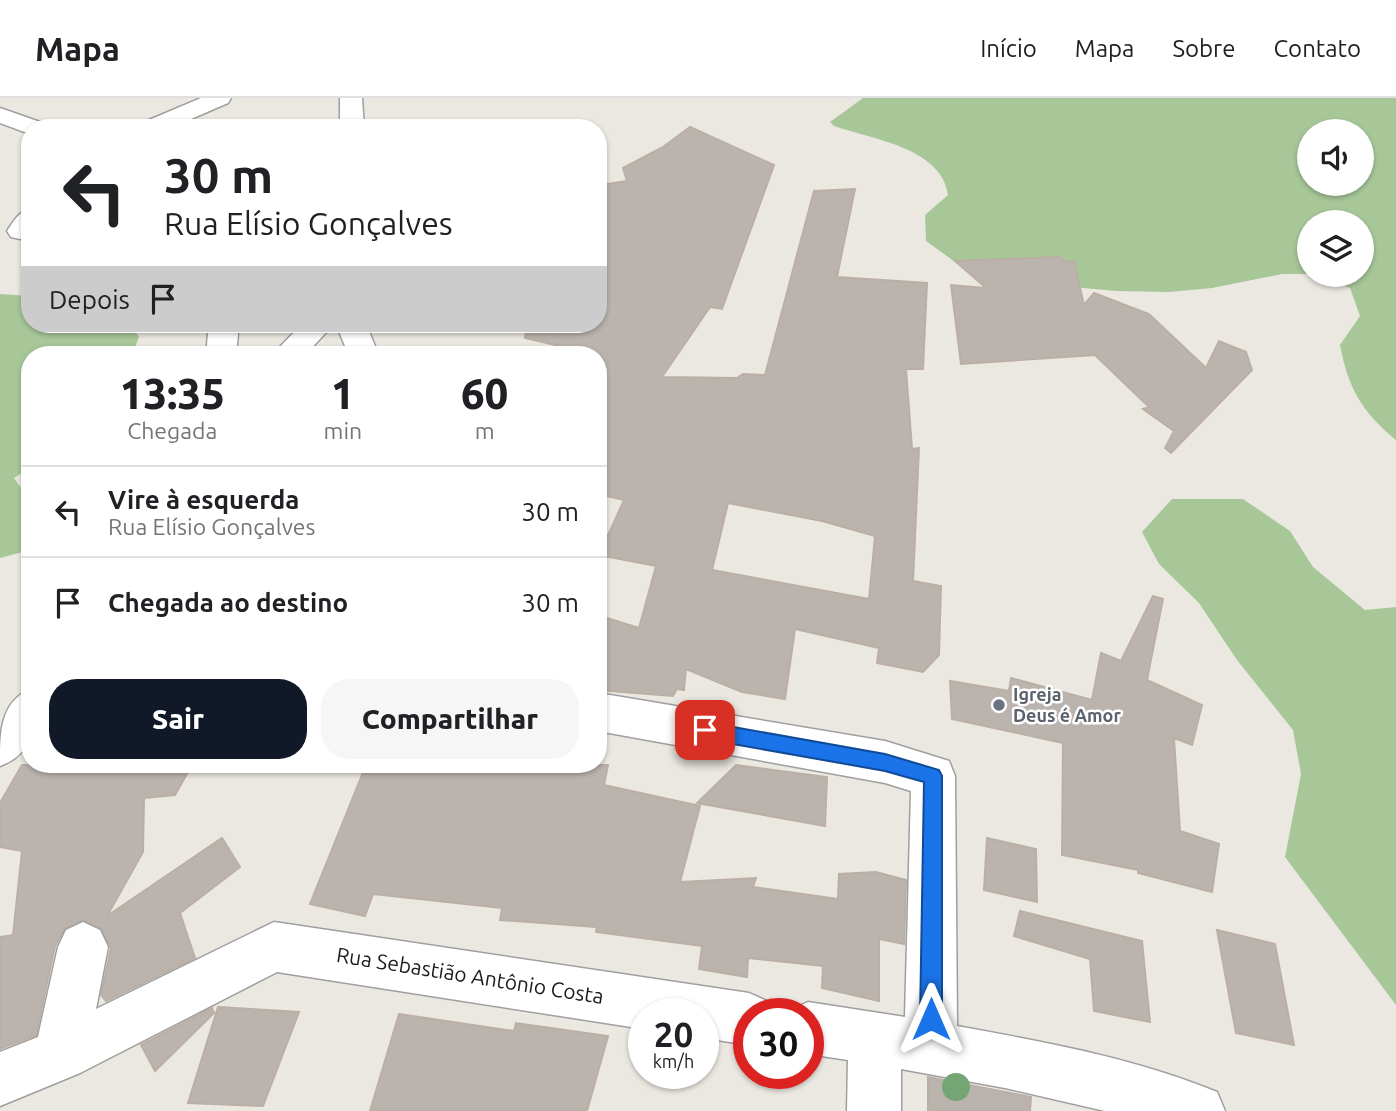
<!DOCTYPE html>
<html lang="pt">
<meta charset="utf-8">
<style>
:root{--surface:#fff;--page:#f6f6f6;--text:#202124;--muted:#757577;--line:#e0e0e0;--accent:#111827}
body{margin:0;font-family:Ubuntu,sans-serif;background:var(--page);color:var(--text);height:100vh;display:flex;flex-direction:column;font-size:26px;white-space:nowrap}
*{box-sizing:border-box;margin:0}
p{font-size:23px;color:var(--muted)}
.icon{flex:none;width:38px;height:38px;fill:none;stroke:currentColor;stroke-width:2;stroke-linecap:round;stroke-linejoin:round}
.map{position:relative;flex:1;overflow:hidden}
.details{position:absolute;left:21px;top:248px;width:586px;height:427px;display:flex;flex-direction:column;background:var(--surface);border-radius:28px;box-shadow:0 2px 5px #0004}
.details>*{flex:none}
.top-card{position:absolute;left:21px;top:21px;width:586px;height:214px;border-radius:28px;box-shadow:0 2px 5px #0004;background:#fff;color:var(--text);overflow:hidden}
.tools{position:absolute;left:1297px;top:21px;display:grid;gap:14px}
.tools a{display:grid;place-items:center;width:77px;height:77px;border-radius:50%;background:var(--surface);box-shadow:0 2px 5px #0004;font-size:35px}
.speed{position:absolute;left:628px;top:900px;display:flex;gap:14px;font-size:35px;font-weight:700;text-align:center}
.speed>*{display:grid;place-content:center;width:91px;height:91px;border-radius:50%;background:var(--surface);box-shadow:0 2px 5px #0004;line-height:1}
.speed small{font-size:18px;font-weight:400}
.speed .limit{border:10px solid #d22;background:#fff;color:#111}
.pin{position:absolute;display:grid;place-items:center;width:60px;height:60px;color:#fff;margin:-30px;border-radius:14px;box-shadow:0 4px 10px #0006}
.me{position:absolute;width:77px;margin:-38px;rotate:0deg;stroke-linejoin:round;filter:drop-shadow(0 0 5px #0008)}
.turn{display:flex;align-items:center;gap:24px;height:147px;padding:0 28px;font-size:32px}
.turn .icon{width:91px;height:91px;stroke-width:2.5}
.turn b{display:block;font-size:49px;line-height:60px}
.then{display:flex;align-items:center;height:66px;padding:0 28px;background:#0003;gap:14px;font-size:26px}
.eta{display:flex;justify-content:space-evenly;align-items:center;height:119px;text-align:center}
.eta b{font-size:42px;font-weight:800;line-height:49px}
.button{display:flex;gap:14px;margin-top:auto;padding:14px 28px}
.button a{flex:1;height:80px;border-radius:28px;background:var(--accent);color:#fff;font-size:28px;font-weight:800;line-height:80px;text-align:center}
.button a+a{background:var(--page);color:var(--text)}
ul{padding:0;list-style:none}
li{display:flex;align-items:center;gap:21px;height:91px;padding:0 28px;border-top:2px solid var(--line)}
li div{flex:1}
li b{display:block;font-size:26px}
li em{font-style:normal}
header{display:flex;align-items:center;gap:42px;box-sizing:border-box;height:98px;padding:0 35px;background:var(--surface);border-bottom:2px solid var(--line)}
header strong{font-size:33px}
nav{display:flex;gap:38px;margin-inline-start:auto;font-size:24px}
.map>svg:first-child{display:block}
.forest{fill:#a7c799;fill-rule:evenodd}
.building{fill:#bbb4ae;stroke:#bbafa5;stroke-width:2;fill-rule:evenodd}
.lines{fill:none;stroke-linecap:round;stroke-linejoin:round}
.minor-casing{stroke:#9f9f9f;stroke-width:3}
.minor{fill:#fff;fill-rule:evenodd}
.tree{fill:#75a475}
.route{fill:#1a73e8;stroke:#114b97;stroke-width:2}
.worship-dot{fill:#6b7280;stroke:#fff;stroke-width:2.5}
.labels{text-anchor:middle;stroke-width:5;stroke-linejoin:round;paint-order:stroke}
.worship-label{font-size:18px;font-weight:bold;fill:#5b616d;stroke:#fff;text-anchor:start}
.near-street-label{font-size:21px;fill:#1b1b1b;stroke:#fff}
</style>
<header>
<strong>Mapa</strong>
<nav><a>Início</a><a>Mapa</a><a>Sobre</a><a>Contato</a></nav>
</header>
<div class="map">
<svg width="1396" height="1013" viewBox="0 0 1396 1013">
<rect width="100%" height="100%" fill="#ebe8e1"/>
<path class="forest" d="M863,0H1396V342C1362,314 1348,290 1340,247L1360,218L1350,190L1310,177H1362V124H1309V176H1282L1212,190L1169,194L1116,193L1072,189L958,166L926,143L925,117L948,97C942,50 872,41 834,28L830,24ZM1309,33H1362V86H1309Z
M0,196L30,198V226H130L139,239L132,257H30V370L14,380L30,403V452L0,460Z
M1172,401H1243L1290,433L1313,469L1365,512L1396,509V907L1285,759L1301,676L1293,632L1237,562L1199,505L1159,466L1142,434Z"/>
<path class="building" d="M690,29L774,67L722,211L710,209L662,279L737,280L743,276L765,277L814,93L855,91L837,179L927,185L923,271H906L912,351L919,350L913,483L941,488L939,557L923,574L877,565L879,550L795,531L785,601L742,594L686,571L684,592L677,591L673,598L598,592V517L639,530L656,468L599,457L624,402L598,396V257L525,240L527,226H598L600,87L627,83L623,70L663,49ZM728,405L822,423L875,438L869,501L712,472Z
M1060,159L1064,164L1074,163L1084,207L1094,195L1149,216L1206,270L1219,243L1246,254L1252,272L1171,355L1165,350L1174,333L1143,311L1149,309L1095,257L961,266L951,187L986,190L955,163Z
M1153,498L1163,501L1147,582L1202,607L1192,647L1174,640L1180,733L1219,746L1212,794L1138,775V772L1062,757L1063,645L952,621L950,583L1009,593L1011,580L1092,602L1101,555L1121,563Z
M22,667H192L175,697L144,700L143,754L107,818L222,740L240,769L180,815L195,860L106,903L101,897L111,850L102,831L84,822L65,830L55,848L36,937L0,951V839L13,837L22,753L0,749V705Z
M366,667H608L604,687L700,708L680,784L756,780L753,789L838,801L839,776L876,774L906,782L904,846L879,841V903L822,890L823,868L748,860L747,879L699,871L702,848L596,834L597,829L500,822L502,810L373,796L365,818L310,806Z
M736,667L827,679L825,728L697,705Z
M987,740L1036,751L1037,804L984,792Z
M1020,813L1142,843L1150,924L1094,913L1090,861L1014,838Z
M1217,832L1275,846L1294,947L1236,935Z
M218,909L299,914L263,1008L188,1005Z
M212,910L214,915L155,973L141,947Z
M399,916L514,933L516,925L608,938L587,1013H370Z
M928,979L1031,999L1030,1013H928Z"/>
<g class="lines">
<g class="minor-casing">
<path id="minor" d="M201,0H231L228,5L170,30H138L142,25Z
M340,0H362L364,30H340Z
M0,10L43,25L47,30H30V36L0,25Z
M30,111V138L20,141L11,139L7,133C14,123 18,114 30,111Z
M209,226H239L236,257H206Z
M302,226H334L305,257H272Z
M336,226H366L375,248L371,257H341L345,248Z
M30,591C30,626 39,653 0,668C0,634 0,605 30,591Z
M598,595L885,643L949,663L955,678L957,928C1044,944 1135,960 1217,994L1225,1013H1105L1005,990L901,971V1013H847L848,962L808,956V915H788L790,912L808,904L905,919L911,693L885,685L598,633Z
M83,824L100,832L108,849L96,911L274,824L749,895L767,903L772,915H749V947L704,940V915H644V931L277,874L80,975L0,1008V954L38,939L58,849L66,832Z"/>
</g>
<use href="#minor" class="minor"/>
</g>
<circle class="tree" cx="956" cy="989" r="14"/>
<path class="route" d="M705,624L885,656L939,672L942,678V921L938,929L931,932L923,929L920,921L924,684L885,673L705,641L699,638L697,632L699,627Z"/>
<circle class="worship-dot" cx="999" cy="607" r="7"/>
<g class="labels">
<g class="worship-label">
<text x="1013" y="603">Igreja<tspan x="1013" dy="21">Deus é Amor</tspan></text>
</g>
<g class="near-street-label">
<text transform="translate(470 878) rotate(9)" y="7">Rua Sebastião Antônio Costa</text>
</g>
</g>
</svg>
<div class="tools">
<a><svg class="icon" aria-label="sound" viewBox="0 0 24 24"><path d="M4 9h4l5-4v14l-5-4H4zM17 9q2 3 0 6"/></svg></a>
<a><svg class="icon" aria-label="layers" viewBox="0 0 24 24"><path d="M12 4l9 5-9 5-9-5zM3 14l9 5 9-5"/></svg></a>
</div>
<div class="speed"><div>20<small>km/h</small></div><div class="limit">30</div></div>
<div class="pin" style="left:705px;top:632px;background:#d93025"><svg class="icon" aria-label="arrive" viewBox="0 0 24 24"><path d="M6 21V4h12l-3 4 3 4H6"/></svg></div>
<svg class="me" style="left:931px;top:921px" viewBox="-20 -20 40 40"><path d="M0-17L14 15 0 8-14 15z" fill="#1a73e8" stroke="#fff" stroke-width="4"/></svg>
<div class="top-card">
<div class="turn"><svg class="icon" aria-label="left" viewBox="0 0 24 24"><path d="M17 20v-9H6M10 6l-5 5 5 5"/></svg><div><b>30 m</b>Rua Elísio Gonçalves</div></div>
<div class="then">Depois<svg class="icon" aria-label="arrive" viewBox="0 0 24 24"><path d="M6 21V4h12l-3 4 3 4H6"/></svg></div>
</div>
<section class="details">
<div class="eta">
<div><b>13:35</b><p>Chegada</p></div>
<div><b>1</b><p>min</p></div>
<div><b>60</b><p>m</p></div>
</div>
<ul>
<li><svg class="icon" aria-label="left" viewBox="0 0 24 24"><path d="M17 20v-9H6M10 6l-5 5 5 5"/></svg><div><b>Vire à esquerda</b><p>Rua Elísio Gonçalves</p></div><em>30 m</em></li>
<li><svg class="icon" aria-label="arrive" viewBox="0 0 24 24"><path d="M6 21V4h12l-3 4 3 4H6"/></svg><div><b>Chegada ao destino</b></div><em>30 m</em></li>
</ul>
<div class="button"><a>Sair</a><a>Compartilhar</a></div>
</section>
</div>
